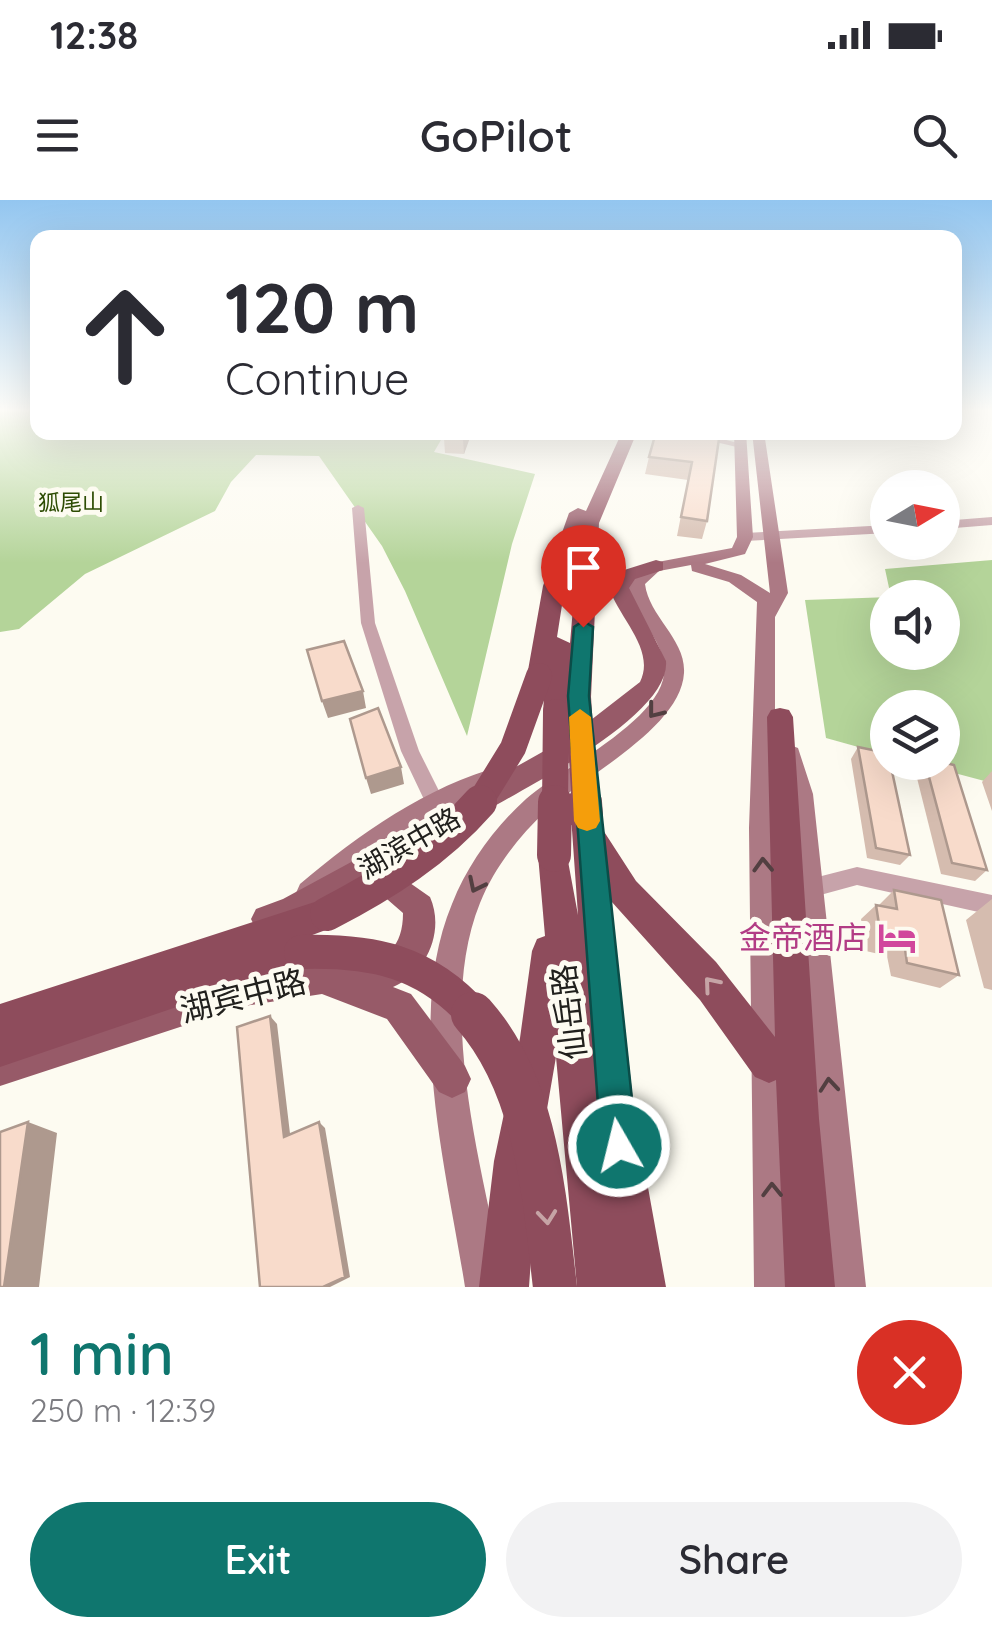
<!DOCTYPE html>
<meta charset="utf-8">
<style>
:root{--surface:#fff;--page:#f2f2f3;--text:#2b2b33;--muted:#7c7c81;--accent:#0f766e}
body{margin:0;font-family:Quicksand,"Noto Sans SC",sans-serif;background:var(--page);color:var(--text);height:100vh;display:flex;flex-direction:column;font-size:38px;white-space:nowrap}
*{box-sizing:border-box;margin:0}
p{font-size:32px;color:var(--muted)}
.icon{flex:none;width:55px;height:55px;fill:none;stroke:currentColor;stroke-width:2;stroke-linecap:round;stroke-linejoin:round}
.map{position:relative;height:1087px;overflow:hidden}
.panel{display:flex;flex-direction:column;background:var(--surface);flex:1}
.panel>*{flex:none}
.guide{position:absolute;left:30px;top:30px;width:932px;height:210px;border-radius:20px;box-shadow:0 10px 40px #0002;background:#fff;color:var(--text);overflow:hidden}
.needle{width:65px;rotate:80deg}
.buttons{position:absolute;left:870px;top:270px;display:grid;gap:20px}
.buttons a{display:grid;place-items:center;width:90px;height:90px;border-radius:50%;background:var(--surface);box-shadow:0 10px 40px #0002;font-size:50px}
.pin{position:absolute;display:grid;place-items:center;width:85px;height:85px;color:#fff;margin:-102px -42px;border-radius:50% 50% 50% 0;rotate:-45deg;box-shadow:0 0 10px #0007}
.pin .icon{rotate:45deg}
.me{position:absolute;width:110px;margin:-55px;rotate:352deg;stroke-linejoin:round;filter:drop-shadow(0 0 8px #0008)}
.turn{display:flex;align-items:center;gap:35px;height:210px;padding:0 30px;font-size:45px}
.turn .icon{width:130px;height:130px;stroke-width:2.5}
.turn b{display:block;font-size:70px;line-height:85px}
.round{display:grid;place-items:center;flex:none;width:105px;height:105px;border-radius:52px;background:var(--page)}
.head{display:flex;align-items:center;justify-content:space-between;height:170px;padding:0 30px}
h1{font-size:60px;font-weight:600;line-height:75px;color:var(--accent)}
.cta{display:flex;gap:20px;margin-top:auto;padding:20px 30px}
.cta a{flex:1;height:115px;border-radius:60px;background:var(--accent);color:#fff;font-size:40px;font-weight:600;line-height:115px;text-align:center}
.cta a+a{background:var(--page);color:var(--text)}
.status{display:flex;justify-content:space-between;align-items:center;height:70px;padding:0 50px;background:var(--surface);direction:ltr}
.status svg{height:28px;fill:currentColor}
header{display:flex;justify-content:space-between;align-items:center;height:130px;padding:0 30px;background:var(--surface);font-size:45px;font-weight:600}
.map>svg:first-child{display:block}
.green{fill:#b4d499;fill-rule:evenodd}
.lines{fill:none;stroke-linecap:round;stroke-linejoin:round}
.minor{fill:#c7a3aa;fill-rule:evenodd}
.secondary{fill:#ac7984;fill-rule:evenodd}
.primary{fill:#975a68;fill-rule:evenodd}
.trunk{fill:#8e4c5c;fill-rule:evenodd}
.trunk-bridge-far2{stroke:#8e4c5c;stroke-width:26}
.trunk-bridge-far1{stroke:#8e4c5c;stroke-width:34}
.trunk-bridge{stroke:#8e4c5c;stroke-width:44}
.wall{fill:#d5bcaf}
.shaded-wall{fill:#ae998e}
.building{fill:#f8dbcb;stroke:#ae998e;stroke-width:2.5}
.oneway{stroke:#523f41}
.oneway2{stroke:#c6a4a6}
.route{fill:#0f766e;stroke:#0a4d48;stroke-width:2.5}
.slow{fill:#f59e0b}
.labels{text-anchor:middle;stroke-width:10;stroke-linejoin:round;paint-order:stroke}
.far-park-label{font-size:22px;fill:#2d4c03;stroke:#fdfbf1}
.street-label{font-size:28px;fill:#21201d;stroke:#fdfbf1}
.near-hotel-label{font-size:32px;fill:#b23c85;stroke:#fdfbf1;text-anchor:end}
.near-street-label{font-size:32px;fill:#21201d;stroke:#fdfbf1}
</style>
<div class="status"><b>12:38</b><svg viewBox="0 0 49 12"><path d="M0 12V9h3v3zM5 12V6h3v6zM10 12V3h3v9zM15 12V0h3v12zM26 1h20v11H26zM47 4h2v5h-2z"/></svg></div>
<header><svg class="icon" aria-label="menu" viewBox="0 0 24 24"><path d="M4 6h16M4 12h16M4 18h16"/></svg>GoPilot<svg class="icon" aria-label="search" viewBox="0 0 24 24"><circle cx="10" cy="10" r="6"/><path d="M15 15l6 6"/></svg></header>
<div class="map">
<svg width="992" height="1087" viewBox="0 0 992 1087">
<rect width="100%" height="100%" fill="#fdfbf1"/>
<path class="green" d="M0,211H37L38,232L445,233L434,252L535,274L512,344L467,536L405,391L382,346L319,256L256,255L231,282L215,311L85,374L19,429L0,432Z
M992,360V583L917,563L942,562V508H888L887,555L826,538L805,400L891,397L885,369ZM888,398H942V452H888Z"/>
<g class="lines">
<path class="minor" d="M673,232H694L746,245L741,248Z
M358,305L364,308L375,423L419,551L446,605L443,610L436,613L429,610L401,551L361,423L352,308Z
M992,317V325L942,329V321Z
M888,325V333L745,341L739,337L745,333Z
M857,667L992,695V715L857,685L813,697L806,694L802,687L806,680Z"/>
<path class="secondary" d="M734,232H746L753,337L745,354L705,364L741,375L770,393L752,232H764L788,393L775,417V628L794,1087H754L749,628L757,402L729,382L692,371L691,365L659,371L645,384C649,417 686,439 684,473C681,528 583,577 546,611C519,636 494,668 480,703C435,814 484,973 505,1087H465C447,971 405,816 452,704C468,664 494,628 526,599C560,569 659,522 664,474C667,439 631,417 628,384L647,364L732,348L737,337Z
M790,545L798,548L813,594L866,1087H826L799,704L789,594L779,554L782,548Z
M502,566L510,569L514,575L510,581C439,605 375,651 320,702L310,705L300,702L296,693L300,684C359,634 427,586 502,566Z"/>
<path class="primary" d="M656,360L663,362V370L635,379L629,388L666,461C671,515 528,586 486,611L476,614L466,611L462,603L466,595L569,537L640,482C656,450 619,418 609,388L621,371Z
M438,615L448,619L452,627L448,635L390,669L430,697C445,731 427,773 393,787L411,794L465,866L471,879L465,892L452,898L439,892L387,819L322,794L244,806L0,886V850L244,772L322,760C334,765 341,761 353,761C387,761 403,747 403,713L380,693L360,687L302,721L267,734L256,729L251,719L256,709L283,699Z"/>
<path class="trunk" d="M622,232H637L599,323L591,497L587,503H569L565,519H547L543,512L545,483L530,482L527,476L543,386L569,313L578,308L586,311ZM579,338L570,443L557,437L565,386Z
M780,508L789,510L793,517L819,919L835,1087H785L776,880L769,883L755,877L700,800L611,701L634,910L666,1087H577L556,857L538,961L529,1087H479L494,961L520,838L532,751L537,739L545,736L538,655L543,645L554,641L565,645L578,715L571,616L575,607L586,603L597,607L603,630L636,681L716,762L775,837L767,517L771,510Z
M327,698L339,703L344,714L339,725L307,737L314,740L319,752L314,764L262,778L0,867V804Z"/>
<path class="trunk-bridge-far2" d="M578,497L585,605
M478,605L513,548L539,476
M555,605L556,512"/>
<path class="trunk-bridge-far1" d="M585,602L586,616
M554,655L555,602
M327,714C385,684 437,651 480,602
M301,752C373,750 426,761 475,816"/>
<path class="trunk-bridge" d="M473,814C537,886 544,995 555,1087"/>
</g>
<path class="wall" d="M446,232H471L464,254L445,253L444,238Z
M720,232L707,321L702,339L677,336L688,280L645,274L649,257Z
M858,547L910,655L900,665L867,658L851,559Z
M921,562H942L987,670L975,681L941,674L915,570Z
M992,571V611L982,582Z
M894,690L959,775L940,788L891,776L887,756L866,751L861,719L876,705H879Z
M992,699V790L984,788L966,720Z"/>
<path class="shaded-wall" d="M466,232H471V235L464,254L463,239Z
M363,491L366,508L328,518L322,501Z
M401,567L404,584L371,594L366,578Z
M270,816L277,824L291,942L284,937Z
M28,922L57,933L39,1087H4Z
M319,922L325,928L350,1077L330,1087H323Z"/>
<path class="building" d="M446,232H466L463,239L444,238Z
M656,232H720L707,321L681,317L692,262L649,257Z
M344,441L363,491L322,501L307,450Z
M378,508L401,567L366,578L350,519Z
M858,547L887,553L888,562H890L910,655L876,648Z
M925,562H942L954,565L987,670L952,663Z
M894,690L941,700L959,775L907,763L904,742L881,737L876,705L897,709Z
M270,816L284,937L319,922L345,1077L323,1087H260L237,827Z
M28,922L4,1087H0V932Z"/>
<defs><path id="oneway-chevron" d="M-2-3.5L2.5 0L-2 3.5" fill="none" stroke-width="1.6" stroke-linecap="round" stroke-linejoin="round" transform="scale(2.5)"/></defs>
<g class="oneway">
<use href="#oneway-chevron" transform="translate(655 511) rotate(128)"/>
<use href="#oneway-chevron" transform="translate(763 665) rotate(-92)"/>
<use href="#oneway-chevron" transform="translate(476 685) rotate(116)"/>
<use href="#oneway-chevron" transform="translate(829 885) rotate(-95)"/>
<use href="#oneway-chevron" transform="translate(772 990) rotate(-91)"/>
</g>
<g class="oneway2">
<use href="#oneway-chevron" transform="translate(711 784) rotate(-130)"/>
<use href="#oneway-chevron" transform="translate(547 1017) rotate(84)"/>
</g>
<linearGradient id="sky" x2="0" y2="1"><stop stop-color="#93c6f0"/><stop offset="0.58" stop-color="#fefdf9"/><stop offset="1" stop-color="#fefdf9" stop-opacity="0"/></linearGradient>
<rect width="992" height="363" fill="url(#sky)"/>
<path class="route" d="M583,421L593,427L589,496L637,946L632,958L619,964L606,958L601,946L568,496L574,427Z"/>
<path class="slow" d="M580,509L591,517L600,621L596,628L587,631L578,628L574,621L569,517Z"/>
<defs>
<g id="hotel-bare" transform="scale(3)"><path d="M-6-4.5h1.5V1H6V5H4.5V3h-9V5H-6ZM-4 0a1.8 1.8 0 1 1 3.6 0ZM.5 0V-2.5h3Q6-2.5 6 0Z" fill="#d1479c" stroke="#fdfbf1" stroke-width="2.5" paint-order="stroke"/></g>
</defs>
<g fill-rule="evenodd">
<use href="#hotel-bare" x="897" y="738"/>
</g>
<g class="labels">
<g class="far-park-label">
<text x="71" y="310">狐尾山</text>
</g>
<g class="street-label">
<text transform="translate(409 643) rotate(-30)" y="10">湖滨中路</text>
</g>
<g class="near-hotel-label">
<text x="867" y="749">金帝酒店</text>
</g>
<g class="near-street-label">
<text transform="translate(243 796) rotate(-14)" y="11">湖宾中路</text>
<text transform="translate(569 812) rotate(-97)" y="11">仙岳路</text>
</g>
</g>
</svg>
<div class="buttons">
<a><svg class="needle" viewBox="-14 -14 28 28"><path d="M0-13l5 13h-10z" fill="#e53935"/><path d="M0 13l5-13h-10z" fill="#7c7c81"/></svg></a>
<a><svg class="icon" aria-label="sound" viewBox="0 0 24 24"><path d="M4 9h4l5-4v14l-5-4H4zM17 9q2 3 0 6"/></svg></a>
<a><svg class="icon" aria-label="layers" viewBox="0 0 24 24"><path d="M12 4l9 5-9 5-9-5zM3 14l9 5 9-5"/></svg></a>
</div>
<div class="pin" style="left:583px;top:427px;background:#d93025"><svg class="icon" aria-label="arrive" viewBox="0 0 24 24"><path d="M6 21V4h12l-3 4 3 4H6"/></svg></div>
<svg class="me" style="left:619px;top:946px" viewBox="-20 -20 40 40"><circle r="17" fill="#0f766e" stroke="#fff" stroke-width="3"/><path d="M0-11L8 9 0 5-8 9z" fill="#fff"/></svg>
<div class="guide">
<div class="turn"><svg class="icon" aria-label="ahead" viewBox="0 0 24 24"><path d="M12 20V5M6 11l6-6 6 6"/></svg><div><b>120 m</b>Continue</div></div>
</div>
</div>
<section class="panel">
<div class="head"><div><h1>1 min</h1><p>250 m · 12:39</p></div><a class="round" style="background:#d93025;color:#fff"><svg class="icon" aria-label="close" viewBox="0 0 24 24"><path d="M6 6l12 12M18 6L6 18"/></svg></a></div>
<div class="cta"><a>Exit</a><a>Share</a></div>
</section>
